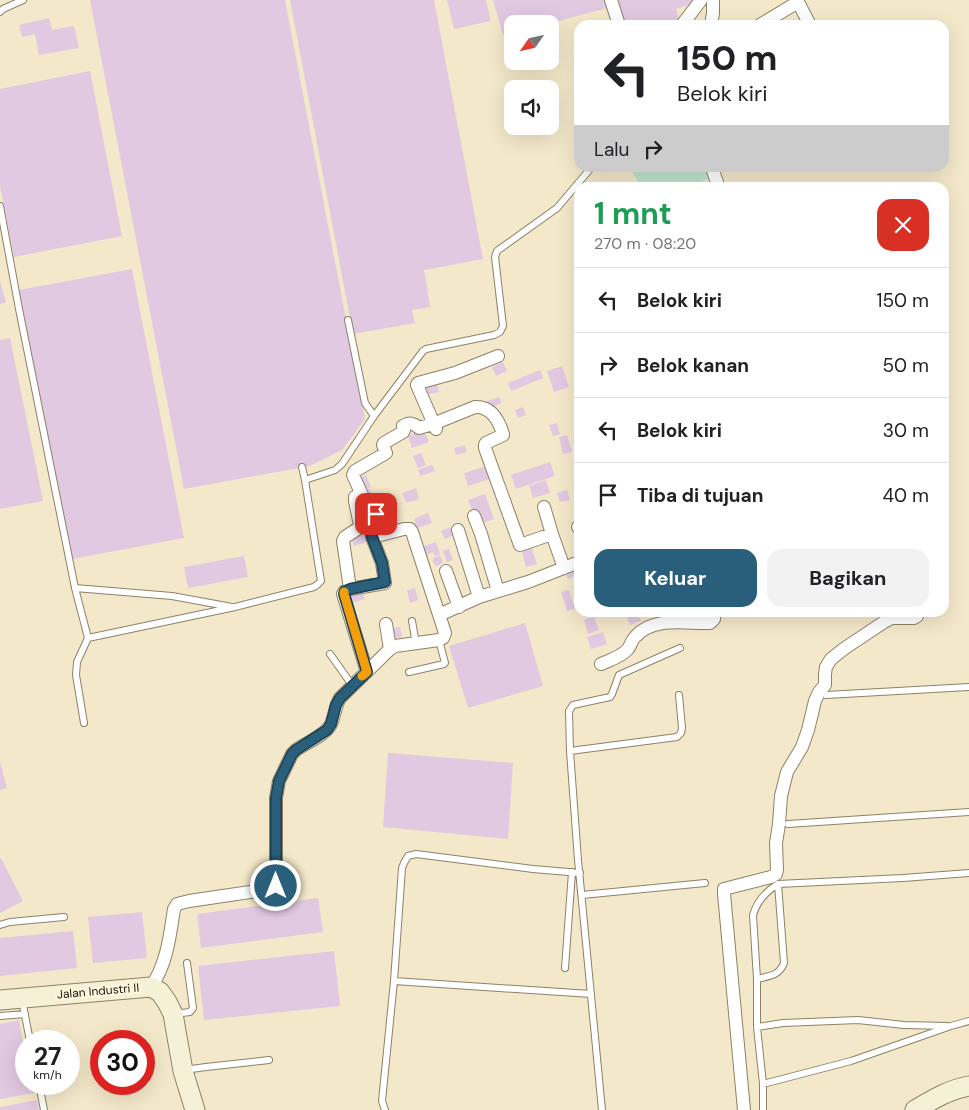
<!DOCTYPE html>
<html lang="id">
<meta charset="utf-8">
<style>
:root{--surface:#fff;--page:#f2f2f2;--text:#202124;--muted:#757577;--line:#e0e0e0;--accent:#2a5f7b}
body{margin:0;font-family:"DM Sans",sans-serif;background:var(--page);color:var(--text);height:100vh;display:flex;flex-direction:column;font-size:19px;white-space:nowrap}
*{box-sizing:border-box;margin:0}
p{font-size:16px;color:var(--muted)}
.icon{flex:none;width:28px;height:28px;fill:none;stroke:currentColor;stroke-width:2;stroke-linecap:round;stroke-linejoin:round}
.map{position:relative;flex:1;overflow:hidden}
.details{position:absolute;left:574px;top:182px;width:375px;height:435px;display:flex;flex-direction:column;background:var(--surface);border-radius:15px;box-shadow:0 5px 20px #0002}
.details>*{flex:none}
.hud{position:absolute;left:574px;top:20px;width:375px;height:152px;border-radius:15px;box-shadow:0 5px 20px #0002;background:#fff;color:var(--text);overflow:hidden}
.needle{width:32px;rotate:236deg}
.tools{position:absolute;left:504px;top:15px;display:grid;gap:10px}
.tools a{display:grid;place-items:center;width:55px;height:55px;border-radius:10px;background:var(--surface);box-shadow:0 5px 20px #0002;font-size:25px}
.speed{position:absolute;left:15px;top:1030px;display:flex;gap:10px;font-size:25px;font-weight:700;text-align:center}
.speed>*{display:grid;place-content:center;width:65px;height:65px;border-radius:50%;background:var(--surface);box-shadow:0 5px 20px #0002;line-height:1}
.speed small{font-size:12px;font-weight:400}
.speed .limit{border:8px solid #d22;background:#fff;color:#111}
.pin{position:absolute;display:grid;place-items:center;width:42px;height:42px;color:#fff;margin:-21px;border-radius:10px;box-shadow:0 2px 8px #0006}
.me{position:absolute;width:55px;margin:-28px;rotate:0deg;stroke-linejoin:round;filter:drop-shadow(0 0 4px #0008)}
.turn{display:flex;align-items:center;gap:18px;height:105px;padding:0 20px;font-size:22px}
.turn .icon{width:65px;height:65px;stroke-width:2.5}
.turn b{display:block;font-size:35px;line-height:42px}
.then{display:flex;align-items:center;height:48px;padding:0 20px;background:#0003;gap:10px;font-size:19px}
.round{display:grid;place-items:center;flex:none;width:52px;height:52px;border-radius:15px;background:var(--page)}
.overview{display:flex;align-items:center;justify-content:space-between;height:85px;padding:0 20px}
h1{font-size:30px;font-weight:700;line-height:38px;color:#1e9e55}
.cta{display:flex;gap:10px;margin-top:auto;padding:10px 20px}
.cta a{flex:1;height:58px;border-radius:15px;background:var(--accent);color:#fff;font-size:20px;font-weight:700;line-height:58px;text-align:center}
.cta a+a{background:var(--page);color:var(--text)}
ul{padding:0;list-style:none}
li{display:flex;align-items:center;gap:15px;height:65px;padding:0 20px;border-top:1px solid var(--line)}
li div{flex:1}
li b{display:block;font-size:19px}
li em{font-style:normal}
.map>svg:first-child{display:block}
.green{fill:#bfe4cd}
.building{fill:#e1c9e1}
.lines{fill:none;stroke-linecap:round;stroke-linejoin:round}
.service-casing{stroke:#8d8267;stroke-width:8}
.minor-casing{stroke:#8d8267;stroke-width:14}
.secondary-casing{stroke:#8d8267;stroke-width:21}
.service{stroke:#fff;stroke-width:6}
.minor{stroke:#fff;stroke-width:12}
.secondary{stroke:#f5f1d7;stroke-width:19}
.route-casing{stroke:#1b3e50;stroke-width:12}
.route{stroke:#2a5f7b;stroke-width:9}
.slow{stroke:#f59e0b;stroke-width:9}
.labels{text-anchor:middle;stroke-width:4.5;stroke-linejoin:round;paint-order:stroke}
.street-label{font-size:12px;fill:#1b170c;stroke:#fff6de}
</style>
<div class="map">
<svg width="969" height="1110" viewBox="0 0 969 1110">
<rect width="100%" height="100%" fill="#f4e8ca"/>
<path class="green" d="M630,168H707L710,178L689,187H641Z"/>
<path class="building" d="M90,0H285L365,419L342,450L310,466L184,489Z
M290,0H434L483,259L424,270L430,307L412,310L415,323L353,334Z
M447,0H486L491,21L454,29Z
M493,0H608L611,7L547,24H512V33L503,35Z
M616,0H694L695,3L676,9L680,23L673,25H625Z
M49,18L52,30L74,26L79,48L39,55L35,34L22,37L19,25Z
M90,71L122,236L14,257L0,186V89Z
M132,269L184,538L72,559L19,290Z
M0,281L6,302L0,304Z
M10,338L43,501L0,509V340Z
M503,362L507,371L496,376L492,367Z
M562,366L569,387L554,392L547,371Z
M540,370L543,378L511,391L508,383Z
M437,384L439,392L426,395L424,387Z
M499,397L502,403L489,408L487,401Z
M523,407L526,415L518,418L515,410Z
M557,423L560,434L553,436L549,425Z
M424,430L429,442L412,448L408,436Z
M567,435L572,452L563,454L559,437Z
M465,445L467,452L456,455L454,448Z
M421,453L426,465L418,468L413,456Z
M550,462L555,476L516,489L511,475Z
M432,465L435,471L420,476L418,470Z
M486,466L490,479L468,486L464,473Z
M366,475L371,487L363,491L357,479Z
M546,480L550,493L533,498L529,486Z
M416,488L419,499L406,503L402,493Z
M370,489L375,503L369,506L363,491Z
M567,490L570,500L560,502L557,493Z
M485,494L494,519L483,523L478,510L473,512L468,500Z
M428,513L432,523L417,528L414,519Z
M450,527L454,535L445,539L441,531Z
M367,532L370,541L354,546L351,538Z
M436,542L440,554L435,556L433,552L424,556L421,547Z
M531,546L537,564L526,567L521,549Z
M449,549L453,560L447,562L443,551Z
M440,555L443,563L436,566L433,562V558Z
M244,556L248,577L188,588L184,567Z
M579,564V574L568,579L565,570Z
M415,588L418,600L410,603L407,590Z
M361,590L365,599L352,603L349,594Z
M569,590L575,609L567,611L561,592Z
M625,612H637L641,621L630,625Z
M594,617L599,630L588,634L584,620Z
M525,623L543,686L468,708L449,646Z
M400,627L402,637L391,639L389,629Z
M603,632L607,644L591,649L587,637Z
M388,753L513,763L508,839L383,827Z
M0,762L7,788L0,790Z
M1,858L23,901L0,913V859Z
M318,898L323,932L201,948L197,914Z
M142,912L147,958L93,963L88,917Z
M73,931L77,968L0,976V938Z
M334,951L340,1006L204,1020L198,966Z
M19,1020L26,1057V1084H32L34,1093L0,1099V1024Z
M37,1100L39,1110H0V1107Z"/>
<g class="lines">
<g class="service-casing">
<path id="service" d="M0,12L3,9L23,0
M0,206L19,309L75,588L88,638L77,662L76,675L84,723
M348,320L365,403L374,416
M302,467L305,480
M75,588L172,596L232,607
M412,621L416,644
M88,638L235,607L314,587L318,584L321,581L305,480L335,470L342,464L374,416L423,351L426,349L494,335L500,332L503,326L495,257L497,251L557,208L591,168
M330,654L352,685
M409,672L444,664L445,663L439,640
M826,695L969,687
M570,751L677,737L681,733L682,728L679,695
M788,824L969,812
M580,873L533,869L416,854L408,856L404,863L402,868L394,981L591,994
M582,895L705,883
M0,925L10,922L64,917
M565,968L572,872
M757,979C769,976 779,976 784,963L778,884
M22,1000L30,1041
M174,1014L190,1012L193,1008L187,963
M0,1016L25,1014
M757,1027L783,1023L858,1020L904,1025L947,1026
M184,1070L206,1067L269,1060
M39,1084L44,1110
M763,1084L851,1061L951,1026L969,1021
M385,1110L382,1101L394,981
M602,1110L578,860L570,751L569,711L573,705L610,697L612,694L619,675L680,648
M763,1110V1084L757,1027V979L753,915C757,901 765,892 778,884L903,878L969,873"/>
</g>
<g class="minor-casing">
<path id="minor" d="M611,0L619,25
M682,25L701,0
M711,25L713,13V0
M760,25L798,2L810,25
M712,168L719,188
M436,429L417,385L418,383L455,373L498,356
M544,507L552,534
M474,516L481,534L498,591
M578,527H579
M458,530L479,597
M446,571L459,607
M350,589L385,583L382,563L372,537L371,519L375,514
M439,615L479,597L528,582L579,562
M386,624L390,649
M601,664C610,660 621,657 628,649C631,645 632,639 636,636C654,616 687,624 710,623L714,619V612
M367,672L343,594L345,591L350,589L343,541L345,537L359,528L360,525L355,501V497L361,496L362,495L353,475L355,471L386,453L383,445L384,443L403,432L404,430L403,426C410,422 413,423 419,428L433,424L475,407C491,406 499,421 503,434V435L486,443L485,445V448L520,545L552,534L564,568
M151,987C167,964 170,935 174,909L177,904L189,901L270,889L276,886V798L279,781L292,754L296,750C306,743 327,734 331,724C335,715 335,706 340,698L390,649L395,646L439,640L443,638L445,633L412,532L410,529H404L372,537
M744,1110L724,894V889L771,877L776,874L777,870L776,843L779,824L781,796L787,772L802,747L808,730L815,701L819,692L825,685V674L826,667L831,659L845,648L884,622L892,618H914L917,616L918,612"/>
</g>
<g class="secondary-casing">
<path id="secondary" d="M0,1000L151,987L160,992L167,1002L173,1014L183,1071L195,1110
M915,1110C932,1100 950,1089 969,1086"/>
</g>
<use href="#service" class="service"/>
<use href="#minor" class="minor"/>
<use href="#secondary" class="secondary"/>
</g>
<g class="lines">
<g class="route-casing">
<path id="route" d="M276,886V798L279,781L292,754L296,750L327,730L331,724L336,705L340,698L367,672L344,594L345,591L350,589L385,582L382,563L372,537L370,519L376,514"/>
</g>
<use href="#route" class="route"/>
<path class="slow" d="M344,592V594L367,672L362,676"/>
</g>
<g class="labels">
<g class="street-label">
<text transform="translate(98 991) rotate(-5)" y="4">Jalan Industri II</text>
</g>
</g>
</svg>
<div class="tools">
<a><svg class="needle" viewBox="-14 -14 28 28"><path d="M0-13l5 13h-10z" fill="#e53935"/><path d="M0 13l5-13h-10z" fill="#757577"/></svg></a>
<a><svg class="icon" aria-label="sound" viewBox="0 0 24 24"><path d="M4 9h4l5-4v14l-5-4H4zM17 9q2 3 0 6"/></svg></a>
</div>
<div class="speed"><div>27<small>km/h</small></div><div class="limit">30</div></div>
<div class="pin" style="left:376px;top:514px;background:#d93025"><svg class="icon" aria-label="arrive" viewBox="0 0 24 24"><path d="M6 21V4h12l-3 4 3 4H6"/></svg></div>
<svg class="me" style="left:276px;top:886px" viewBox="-20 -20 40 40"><circle r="17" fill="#2a5f7b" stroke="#fff" stroke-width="3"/><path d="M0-11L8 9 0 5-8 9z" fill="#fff"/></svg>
<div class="hud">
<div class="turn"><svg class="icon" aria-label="left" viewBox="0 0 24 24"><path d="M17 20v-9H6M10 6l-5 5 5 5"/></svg><div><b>150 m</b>Belok kiri</div></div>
<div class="then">Lalu<svg class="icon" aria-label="right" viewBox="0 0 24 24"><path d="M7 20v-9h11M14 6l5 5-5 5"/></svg></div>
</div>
<section class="details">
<div class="overview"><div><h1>1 mnt</h1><p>270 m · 08:20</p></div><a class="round" style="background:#d93025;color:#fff"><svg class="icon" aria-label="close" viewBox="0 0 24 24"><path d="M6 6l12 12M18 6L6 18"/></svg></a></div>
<ul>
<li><svg class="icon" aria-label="left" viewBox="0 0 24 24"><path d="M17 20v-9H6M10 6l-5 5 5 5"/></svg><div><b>Belok kiri</b></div><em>150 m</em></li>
<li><svg class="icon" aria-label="right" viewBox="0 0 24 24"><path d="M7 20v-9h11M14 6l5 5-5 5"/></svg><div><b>Belok kanan</b></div><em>50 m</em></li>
<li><svg class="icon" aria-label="left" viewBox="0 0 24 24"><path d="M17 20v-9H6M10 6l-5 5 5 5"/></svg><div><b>Belok kiri</b></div><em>30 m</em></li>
<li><svg class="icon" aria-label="arrive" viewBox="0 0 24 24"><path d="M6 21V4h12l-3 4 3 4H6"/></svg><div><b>Tiba di tujuan</b></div><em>40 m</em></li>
</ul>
<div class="cta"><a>Keluar</a><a>Bagikan</a></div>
</section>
</div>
